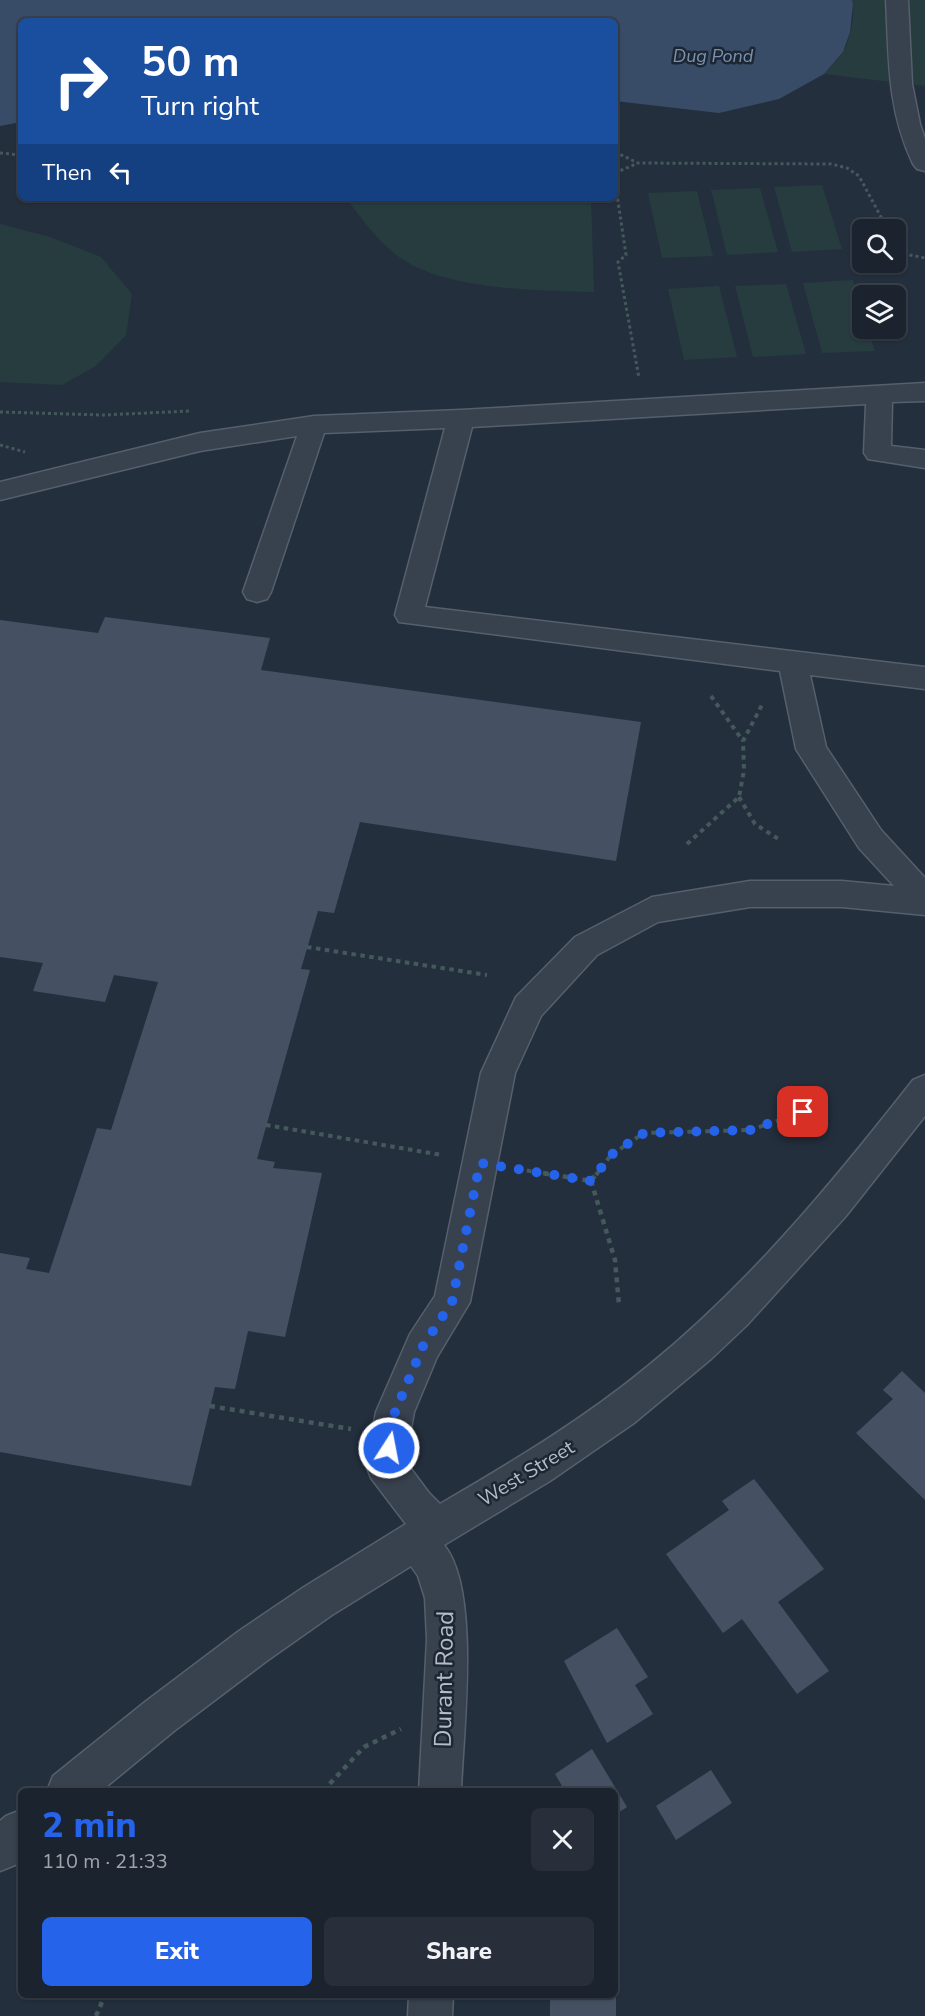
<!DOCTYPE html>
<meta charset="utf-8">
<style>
:root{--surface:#1b232e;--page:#282f3a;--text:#f1f3f6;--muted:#a0a4aa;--line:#39404a;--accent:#2563eb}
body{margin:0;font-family:"Nunito Sans",sans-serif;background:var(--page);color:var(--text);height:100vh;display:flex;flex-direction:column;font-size:22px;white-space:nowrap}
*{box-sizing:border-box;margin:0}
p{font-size:20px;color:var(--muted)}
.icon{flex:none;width:33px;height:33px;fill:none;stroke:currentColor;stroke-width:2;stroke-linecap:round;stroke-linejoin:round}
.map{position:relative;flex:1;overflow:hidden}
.details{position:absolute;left:18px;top:1788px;width:600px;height:210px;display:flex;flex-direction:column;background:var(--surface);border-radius:9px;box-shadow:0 2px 4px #0004,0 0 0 2px var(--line)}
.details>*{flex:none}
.banner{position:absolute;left:18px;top:18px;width:600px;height:183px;border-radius:9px;box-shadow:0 2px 4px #0004,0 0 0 2px var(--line);background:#1a4fa0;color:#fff;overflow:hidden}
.controls{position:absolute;left:852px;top:219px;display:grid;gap:12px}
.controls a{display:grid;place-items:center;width:54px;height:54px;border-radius:9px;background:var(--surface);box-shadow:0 2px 4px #0004,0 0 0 2px var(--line);font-size:30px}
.pin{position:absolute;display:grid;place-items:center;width:51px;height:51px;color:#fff;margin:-26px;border-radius:12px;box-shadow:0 3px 9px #0006}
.me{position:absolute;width:66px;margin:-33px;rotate:11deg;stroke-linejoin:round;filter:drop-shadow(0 0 4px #0008)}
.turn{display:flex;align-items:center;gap:21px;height:126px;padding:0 24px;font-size:27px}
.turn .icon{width:78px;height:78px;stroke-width:2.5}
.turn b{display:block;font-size:42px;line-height:51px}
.then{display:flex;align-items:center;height:57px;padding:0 24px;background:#0003;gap:12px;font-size:22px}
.round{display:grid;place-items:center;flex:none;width:63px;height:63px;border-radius:9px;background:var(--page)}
.head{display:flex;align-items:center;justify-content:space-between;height:102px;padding:0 24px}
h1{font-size:36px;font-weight:800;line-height:45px;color:var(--accent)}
.cta{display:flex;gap:12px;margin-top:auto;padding:12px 24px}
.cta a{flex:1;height:69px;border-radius:9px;background:var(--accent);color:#fff;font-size:24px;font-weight:800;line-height:69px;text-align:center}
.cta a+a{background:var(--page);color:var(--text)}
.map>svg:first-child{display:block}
.green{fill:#263c3f}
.water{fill:#394c67}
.building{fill:#455162}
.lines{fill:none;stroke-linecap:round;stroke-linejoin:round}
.minor-casing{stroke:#565f6c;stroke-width:3}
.path-far2{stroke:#44595c;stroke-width:3;stroke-dasharray:3 3;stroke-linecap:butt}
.path-far1{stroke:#44595c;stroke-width:4;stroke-dasharray:4.5 4.5;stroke-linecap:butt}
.path{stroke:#44595c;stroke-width:4.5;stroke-dasharray:5 5;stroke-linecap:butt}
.minor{fill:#38414e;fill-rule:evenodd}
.route{stroke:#2563eb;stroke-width:10;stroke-dasharray:0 18}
.labels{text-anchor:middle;stroke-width:5;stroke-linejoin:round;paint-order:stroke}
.far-water-label{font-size:18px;font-style:italic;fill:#7c92b1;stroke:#1d2633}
.street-label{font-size:20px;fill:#b4bcc9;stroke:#1d2633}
.near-street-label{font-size:24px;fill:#b4bcc9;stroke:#1d2633}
</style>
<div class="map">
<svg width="925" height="2016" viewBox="0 0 925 2016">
<rect width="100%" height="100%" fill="#242f3e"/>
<path class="green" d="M852,0H925V86L824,74C830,67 838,60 843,52C850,40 856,13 852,0Z
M822,185L842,249L792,252L774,187Z
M760,188L778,252L727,255L711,190Z
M697,191L713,256L662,258L648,193Z
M349,198H591L594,292C536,290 442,291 395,254C377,239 363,221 349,202Z
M0,224L50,237L101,257L132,294L126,335L96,366L62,385L0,382Z
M853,280L862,310V328L868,329L875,351L822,353L803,283Z
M786,284L806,354L753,357L735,286Z
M719,286L737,357L684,360L668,289Z"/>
<path class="water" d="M0,0H852L853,4L850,32L843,52L824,74L779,99L719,113L615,101V21H21V122L0,126Z"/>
<path class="building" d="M105,617L270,638L261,670L641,722L616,861L360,822L334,913L318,911L301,969L310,970L257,1159L275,1162L273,1168L322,1173L285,1337L248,1331L235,1389L215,1387L191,1486L0,1452V1253L30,1258L26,1269L49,1273L97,1128L111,1130L158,982L114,975L105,1002L33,991L43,963L0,957V620L98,633Z
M902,1371L925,1393V1500L856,1433L893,1399L883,1390Z
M754,1479L824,1569L778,1602L829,1671L797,1694L742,1619L723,1633L666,1554L729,1510L722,1501Z
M617,1628L648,1677L635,1685L653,1714L607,1743L564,1661Z
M592,1749L627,1807L615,1815V1791H565L555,1774Z
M711,1770L732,1803L676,1840L656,1806Z
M550,1995H616V2016H550Z"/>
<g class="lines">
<g class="minor-casing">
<path id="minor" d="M886,0H908L912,84L920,124L925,139V171L917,169L913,164C887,109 889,59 886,0Z
M925,383V401L892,402L891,446L925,450V468L868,459L864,453L866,404L472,427L425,607L925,667V689L810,675L826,747L881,830L925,878V915L842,907H750L658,922L597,955L541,1016L515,1073L470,1302L437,1357L414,1412L405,1461L429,1493L440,1504C512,1462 584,1419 648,1366C750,1283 833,1182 913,1080L925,1075V1116L846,1216L747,1325L711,1359L634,1423L550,1481L444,1545C481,1590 463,1732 461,1791H419L427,1639L425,1598L418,1576L411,1566L332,1615L268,1660L174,1731L101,1791H47L53,1776L145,1702L239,1631L304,1587L406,1524L371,1478L366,1465L376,1412L410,1334L435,1296L481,1073L516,997L575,937L652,897L750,881H842L894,886L859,848L796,749L780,671L399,622L395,615L445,428L324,433L271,592L267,599L257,602L247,599L243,592L297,436L200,451L0,500V482L200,433L314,416L461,410Z
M21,1810V1860L15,1865L0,1871V1821L6,1816Z
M409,1995H453L452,2016H408Z"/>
</g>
<path class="path-far2" d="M615,152L638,163L831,164L847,168L859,176L888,230
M0,153L21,155
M615,173L638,163
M615,181L626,255L618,262L639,378
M896,243L910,255L925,258
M0,412L103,415L191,411
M0,445L25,452"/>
<path class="path-far1" d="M711,696L743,741
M739,797L755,824L780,840
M687,844L739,797L744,770L743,741L763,703
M307,947L487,975
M266,1125L442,1155
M518,1169L552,1175
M596,1175L611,1155L644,1133L750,1130L819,1107"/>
<path class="path" d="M543,1173L591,1181L597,1173
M591,1181L615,1260L619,1305
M210,1406L351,1429
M323,1791L364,1747L401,1729
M96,2016L105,1995"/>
<use href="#minor" class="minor"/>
</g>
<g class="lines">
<path class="route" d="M389,1448L395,1412L423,1346L452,1302L480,1163L591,1181L611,1155L644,1133L750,1130L803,1112"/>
</g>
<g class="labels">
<g class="far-water-label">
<text x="713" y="62">Dug Pond</text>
</g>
<g class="street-label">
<text transform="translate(526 1473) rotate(-31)" y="7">West Street</text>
</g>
<g class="near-street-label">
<text transform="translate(444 1679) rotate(-89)" y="8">Durant Road</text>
</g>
</g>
</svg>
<div class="controls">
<a><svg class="icon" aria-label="search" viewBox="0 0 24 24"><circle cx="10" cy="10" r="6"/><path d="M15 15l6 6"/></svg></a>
<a><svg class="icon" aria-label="layers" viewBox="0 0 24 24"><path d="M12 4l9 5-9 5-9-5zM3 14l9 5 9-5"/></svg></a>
</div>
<div class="pin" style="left:803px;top:1112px;background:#d93025"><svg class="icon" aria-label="arrive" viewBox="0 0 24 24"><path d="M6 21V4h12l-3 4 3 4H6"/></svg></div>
<svg class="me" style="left:389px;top:1448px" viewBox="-20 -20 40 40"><circle r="17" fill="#2563eb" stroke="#fff" stroke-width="3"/><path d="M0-11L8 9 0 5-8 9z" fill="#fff"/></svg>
<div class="banner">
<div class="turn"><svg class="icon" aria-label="right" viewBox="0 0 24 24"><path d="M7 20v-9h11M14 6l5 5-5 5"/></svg><div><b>50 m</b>Turn right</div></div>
<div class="then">Then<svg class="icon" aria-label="left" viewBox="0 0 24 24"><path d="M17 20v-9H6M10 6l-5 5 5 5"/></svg></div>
</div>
<section class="details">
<div class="head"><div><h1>2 min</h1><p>110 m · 21:33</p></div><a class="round"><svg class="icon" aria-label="close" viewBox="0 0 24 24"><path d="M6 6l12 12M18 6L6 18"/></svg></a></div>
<div class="cta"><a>Exit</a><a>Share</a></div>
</section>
</div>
